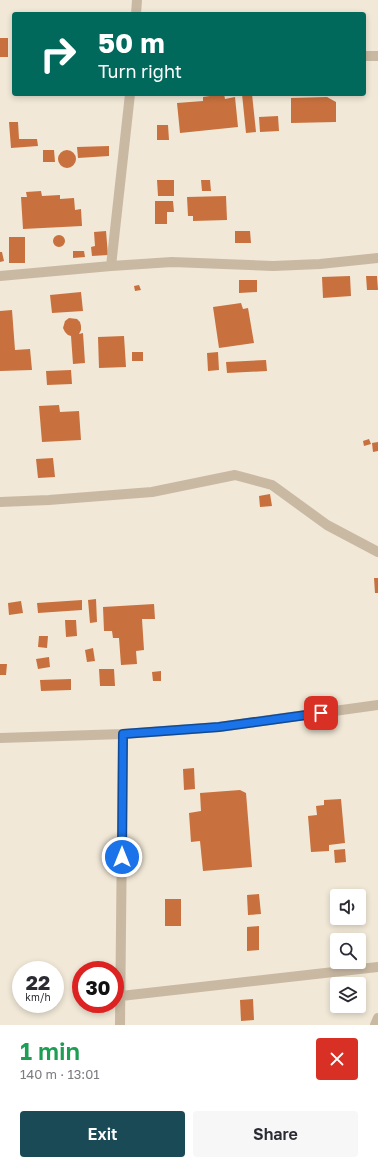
<!DOCTYPE html>
<meta charset="utf-8">
<style>
:root{--surface:#fff;--page:#f7f7f7;--text:#2b2b33;--muted:#7c7c81;--accent:#1a4a55}
body{margin:0;font-family:"Golos Text",sans-serif;background:var(--page);color:var(--text);height:100vh;display:flex;flex-direction:column;font-size:15px;white-space:nowrap}
*{box-sizing:border-box;margin:0}
p{font-size:13px;color:var(--muted)}
.icon{flex:none;width:22px;height:22px;fill:none;stroke:currentColor;stroke-width:2;stroke-linecap:round;stroke-linejoin:round}
.map{position:relative;height:1025px;overflow:hidden}
.side{display:flex;flex-direction:column;background:var(--surface);flex:1}
.side>*{flex:none}
.guide{position:absolute;left:12px;top:12px;width:354px;height:84px;border-radius:4px;box-shadow:0 2px 6px #0003;background:#00695c;color:#fff;overflow:hidden}
.controls{position:absolute;left:330px;top:889px;display:grid;gap:8px}
.controls a{display:grid;place-items:center;width:36px;height:36px;border-radius:4px;background:var(--surface);box-shadow:0 2px 6px #0003;font-size:20px}
.speed{position:absolute;left:12px;top:961px;display:flex;gap:8px;font-size:20px;font-weight:700;text-align:center}
.speed>*{display:grid;place-content:center;width:52px;height:52px;border-radius:50%;background:var(--surface);box-shadow:0 2px 6px #0003;line-height:1}
.speed small{font-size:10px;font-weight:400}
.speed .limit{border:6px solid #d22;background:#fff;color:#111}
.pin{position:absolute;display:grid;place-items:center;width:34px;height:34px;color:#fff;margin:-17px;border-radius:8px;box-shadow:0 2px 6px #0006}
.me{position:absolute;width:44px;margin:-22px;rotate:0deg;stroke-linejoin:round;filter:drop-shadow(0 0 3px #0008)}
.turn{display:flex;align-items:center;gap:14px;height:84px;padding:0 20px;font-size:18px}
.turn .icon{width:52px;height:52px;stroke-width:2.5}
.turn b{display:block;font-size:28px;line-height:34px}
.round{display:grid;place-items:center;flex:none;width:42px;height:42px;border-radius:4px;background:var(--page)}
.summary{display:flex;align-items:center;justify-content:space-between;height:68px;padding:0 20px}
h1{font-size:24px;font-weight:600;line-height:30px;color:#1e9e55}
.action{display:flex;gap:8px;margin-top:auto;padding:8px 20px}
.action a{flex:1;height:46px;border-radius:4px;background:var(--accent);color:#fff;font-size:16px;font-weight:600;line-height:46px;text-align:center}
.action a+a{background:var(--page);color:var(--text)}
.map>svg:first-child{display:block}
.building{fill:#c8713e}
.lines{fill:none;stroke-linecap:round;stroke-linejoin:round}
.minor{stroke:#c9b9a3;stroke-width:10}
.route-casing{stroke:#114b97;stroke-width:10}
.route{stroke:#1a73e8;stroke-width:7}
</style>
<div class="map">
<svg width="378" height="1025" viewBox="0 0 378 1025">
<rect width="100%" height="100%" fill="#f1e8d7"/>
<path class="building" d="M0,38H8V57H0Z
M12,38H14V87H12Z
M224,94L225,99L235,97L238,127L180,133L177,103L203,101V97Z
M242,94H252L256,132L246,133Z
M327,97L336,102V122L291,123V98Z
M278,116L279,131L260,132L259,117Z
M9,122H18L19,139H37L38,146L11,148Z
M157,125H168L169,140H157Z
M109,146V156L78,158L77,147Z
M43,150H54L55,162H43Z
M58 159a9 9 0 1 1 18 0a9 9 0 1 1-18 0Z
M157,180H174V196H158Z
M201,180H210L211,191H202Z
M41,191L42,196L60,195V199L74,198L75,210L81,209L82,226L23,229L21,197H27L26,192Z
M226,196L227,220L193,221V216H188L187,197Z
M155,201H173L174,212H167V224H155Z
M106,231L108,255L92,256L91,247L95,246L94,232Z
M235,231H250L251,243H235Z
M53 241a6 6 0 1 1 12 0a6 6 0 1 1-12 0Z
M9,237H25V263H9Z
M73,251H84L85,257L73,258Z
M0,252H2L4,261L0,262Z
M350,276L351,296L323,298L322,277Z
M366,276H377L378,290H367Z
M239,280H257V292L239,293Z
M139,285L141,290L135,291L134,286Z
M81,292L83,311L52,313L50,295Z
M241,303L243,309L248,308L254,343L219,348L213,307Z
M12,310L15,350L30,349L32,370L0,371V311Z
M69,318L77,319L80,322L81,326V330L79,334L83,333L85,363L73,364L71,336L68,335L65,332L63,328L65,321Z
M124,336L126,367L99,368L98,337Z
M132,352H143V361H132Z
M218,352L219,370L208,371L207,353Z
M266,360L267,371L227,373L226,362Z
M71,370L72,384L47,385L46,371Z
M59,405L60,412L79,411L81,440L42,442L39,406Z
M369,439L371,444L364,446L363,441Z
M378,442V451L373,452L372,443Z
M53,458L55,477L38,478L36,459Z
M270,494L272,506L260,507L259,496Z
M374,578H378V593H375Z
M96,599L97,622L90,623L88,600Z
M82,600V610L38,613L37,603Z
M21,601L23,613L9,615L8,603Z
M154,604L155,619H142L144,650L136,651L137,664L121,665L119,638H113L112,631H104L103,607Z
M65,620H76L77,636L66,637Z
M39,636H48L47,648L38,647Z
M93,648L95,661L87,662L85,650Z
M49,657L50,667L38,669L36,659Z
M0,664H7L6,675H0Z
M99,669H114L115,686H100Z
M161,671V681H153L152,672Z
M71,679V690L41,691L40,680Z
M194,768L195,789L184,790L183,769Z
M240,790L246,793L252,867L203,871L200,841L191,842L189,813L201,811L200,793Z
M341,799L345,843L329,845V851L311,852L308,816L317,815L316,806L324,805V800Z
M345,849L346,862L335,863L334,850Z
M259,894L261,914L248,915L247,895Z
M165,899H181V926H165Z
M259,926V950L247,951V927Z
M253,999L254,1020L241,1021L240,1000Z"/>
<g class="lines">
<path class="minor" d="M136,14L137,0
M364,56H378
M111,266L130,94
M0,276L111,266L172,262L273,266L320,264L378,258
M0,502L49,500L152,492L235,475L272,485L327,525L378,552
M0,738L123,734L219,727L378,705
M121,996L378,967
M120,1025L123,734
M375,1025L378,1018"/>
</g>
<g class="lines">
<g class="route-casing">
<path id="route" d="M122,857L123,734L219,727L321,713"/>
</g>
<use href="#route" class="route"/>
</g>
</svg>
<div class="controls">
<a><svg class="icon" aria-label="sound" viewBox="0 0 24 24"><path d="M4 9h4l5-4v14l-5-4H4zM17 9q2 3 0 6"/></svg></a>
<a><svg class="icon" aria-label="search" viewBox="0 0 24 24"><circle cx="10" cy="10" r="6"/><path d="M15 15l6 6"/></svg></a>
<a><svg class="icon" aria-label="layers" viewBox="0 0 24 24"><path d="M12 4l9 5-9 5-9-5zM3 14l9 5 9-5"/></svg></a>
</div>
<div class="speed"><div>22<small>km/h</small></div><div class="limit">30</div></div>
<div class="pin" style="left:321px;top:713px;background:#d93025"><svg class="icon" aria-label="arrive" viewBox="0 0 24 24"><path d="M6 21V4h12l-3 4 3 4H6"/></svg></div>
<svg class="me" style="left:122px;top:857px" viewBox="-20 -20 40 40"><circle r="17" fill="#1a73e8" stroke="#fff" stroke-width="3"/><path d="M0-11L8 9 0 5-8 9z" fill="#fff"/></svg>
<div class="guide">
<div class="turn"><svg class="icon" aria-label="right" viewBox="0 0 24 24"><path d="M7 20v-9h11M14 6l5 5-5 5"/></svg><div><b>50 m</b>Turn right</div></div>
</div>
</div>
<section class="side">
<div class="summary"><div><h1>1 min</h1><p>140 m · 13:01</p></div><a class="round" style="background:#d93025;color:#fff"><svg class="icon" aria-label="close" viewBox="0 0 24 24"><path d="M6 6l12 12M18 6L6 18"/></svg></a></div>
<div class="action"><a>Exit</a><a>Share</a></div>
</section>
